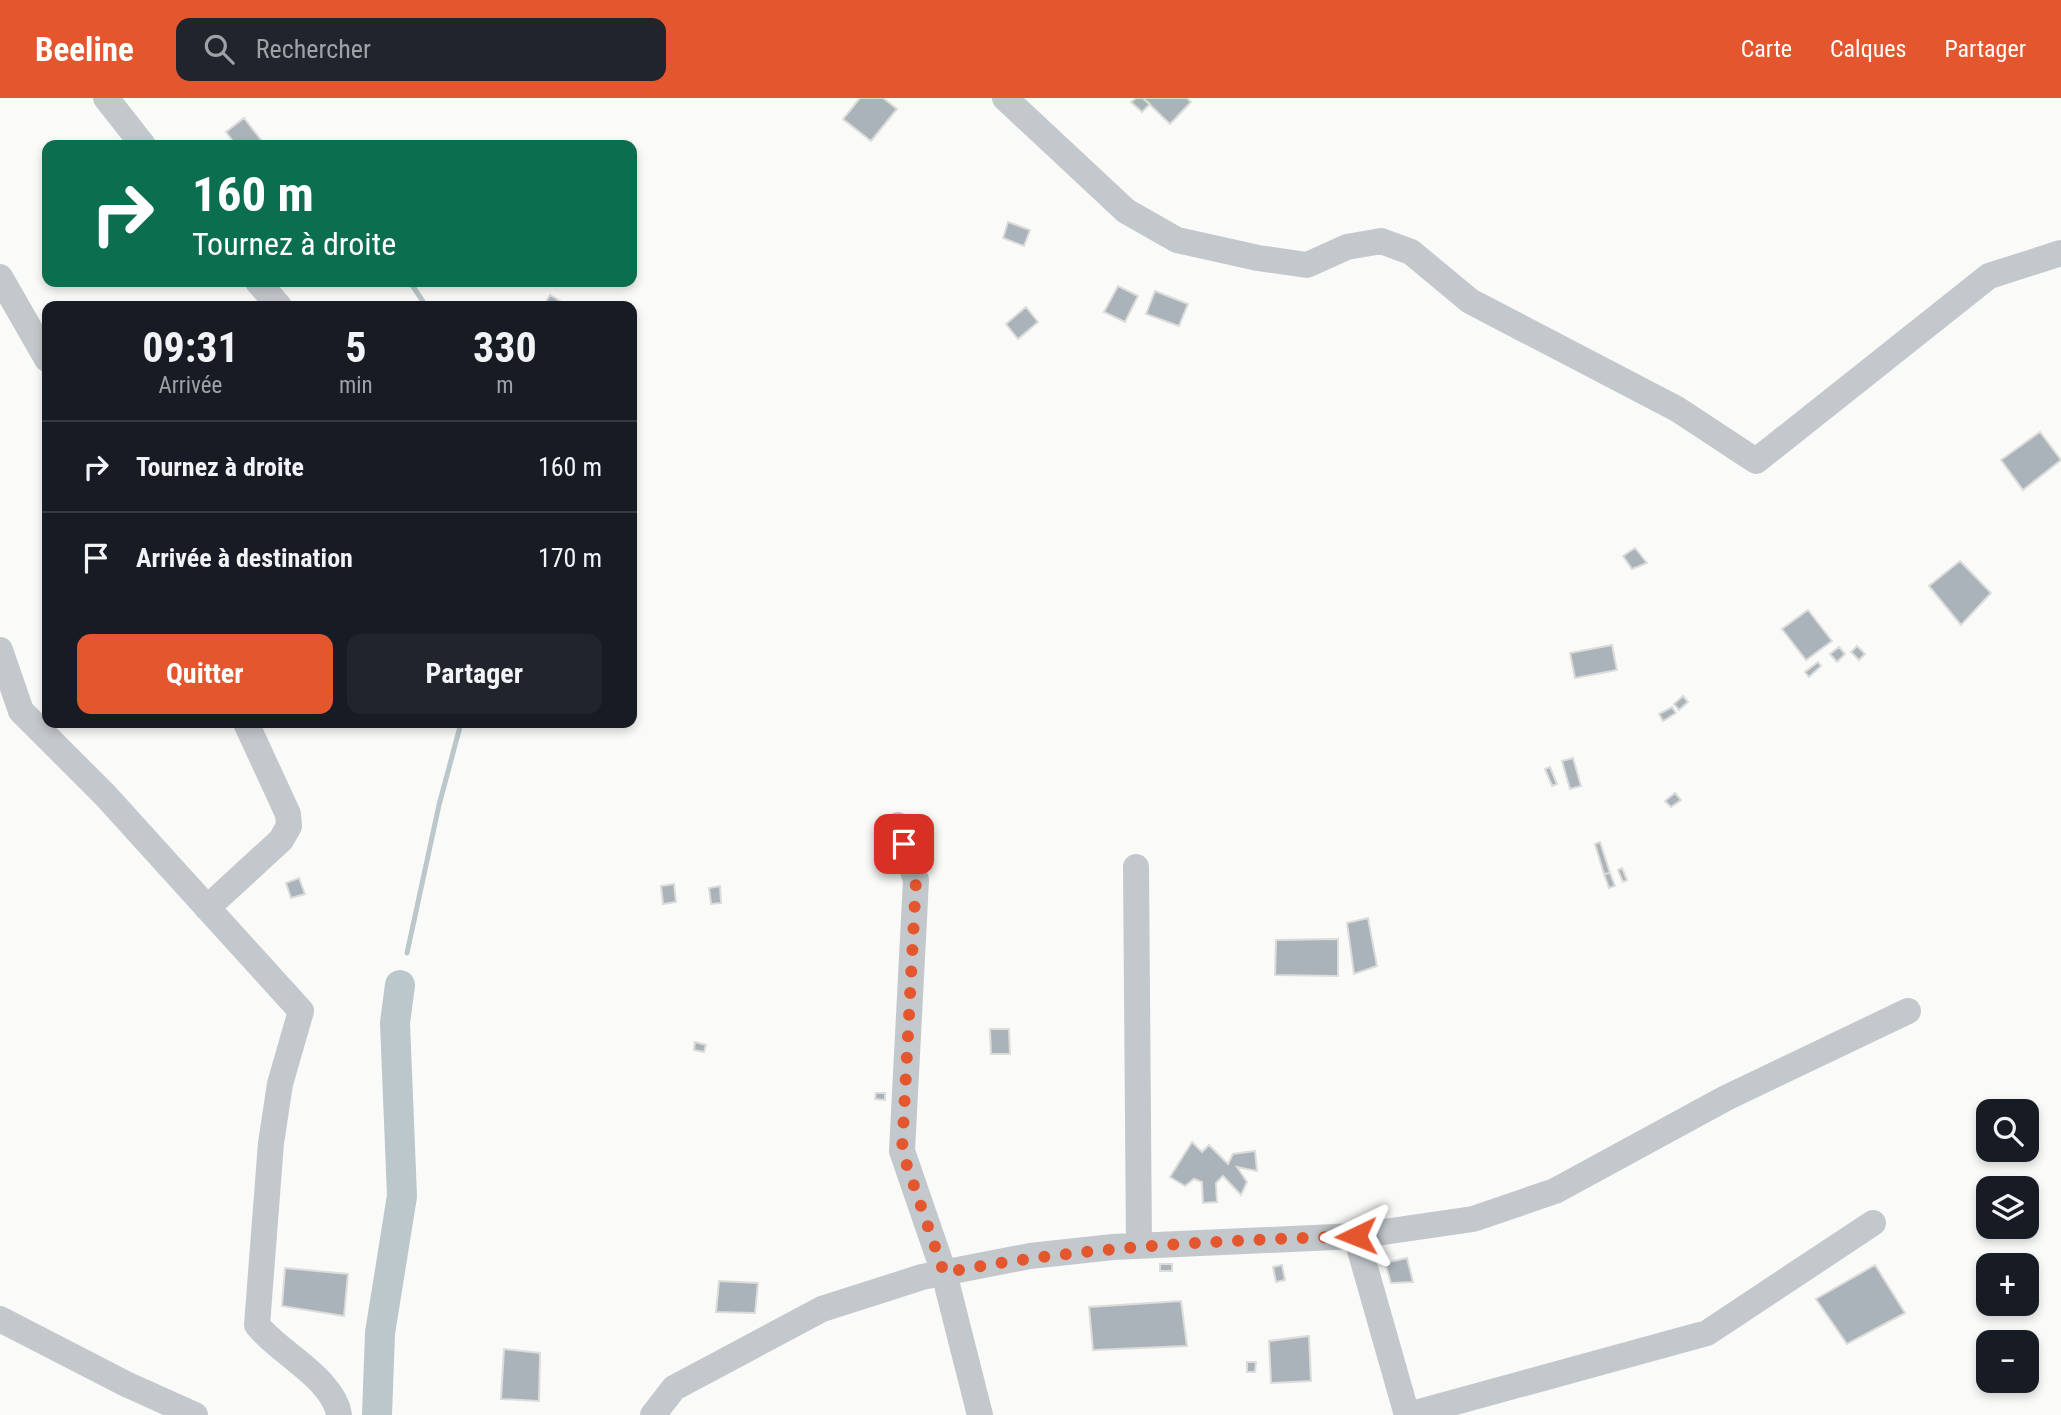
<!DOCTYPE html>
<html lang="fr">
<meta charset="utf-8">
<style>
:root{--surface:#171b24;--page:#20242c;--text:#f1f3f6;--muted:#9ea1a6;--line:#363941;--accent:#e4572e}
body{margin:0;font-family:"Roboto Condensed",sans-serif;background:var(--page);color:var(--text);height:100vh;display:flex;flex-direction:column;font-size:26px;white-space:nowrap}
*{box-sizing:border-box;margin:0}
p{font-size:23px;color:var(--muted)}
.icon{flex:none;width:38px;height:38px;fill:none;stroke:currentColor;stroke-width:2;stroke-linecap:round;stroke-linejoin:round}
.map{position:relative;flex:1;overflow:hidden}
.panel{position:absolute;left:42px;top:203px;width:595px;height:427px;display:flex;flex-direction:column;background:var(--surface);border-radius:14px;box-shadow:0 4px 10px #0003}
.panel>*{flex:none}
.banner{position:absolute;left:42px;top:42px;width:595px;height:147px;border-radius:14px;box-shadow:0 4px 10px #0003;background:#0b6e4f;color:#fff;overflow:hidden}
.buttons{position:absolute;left:1976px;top:1001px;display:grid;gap:14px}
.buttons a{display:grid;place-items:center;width:63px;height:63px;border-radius:14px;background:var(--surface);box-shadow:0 4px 10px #0003;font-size:35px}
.pin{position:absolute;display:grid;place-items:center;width:60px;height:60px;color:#fff;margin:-30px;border-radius:14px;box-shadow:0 4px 10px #0006}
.me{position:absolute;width:77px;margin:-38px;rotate:268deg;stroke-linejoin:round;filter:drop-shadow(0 0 5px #0008)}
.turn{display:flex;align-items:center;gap:24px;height:147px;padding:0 35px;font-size:32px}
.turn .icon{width:91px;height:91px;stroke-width:2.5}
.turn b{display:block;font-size:49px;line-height:60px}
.eta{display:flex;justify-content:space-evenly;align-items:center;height:119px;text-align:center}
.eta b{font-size:42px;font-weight:700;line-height:49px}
.action{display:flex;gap:14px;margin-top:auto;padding:14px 35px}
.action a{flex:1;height:80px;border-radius:14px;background:var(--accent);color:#fff;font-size:28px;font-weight:700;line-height:80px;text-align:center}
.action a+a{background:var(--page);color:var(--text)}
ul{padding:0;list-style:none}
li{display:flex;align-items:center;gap:21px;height:91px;padding:0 35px;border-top:2px solid var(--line)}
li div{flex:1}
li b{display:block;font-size:26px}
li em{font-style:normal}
header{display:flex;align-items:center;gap:42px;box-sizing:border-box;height:98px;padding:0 35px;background:var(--accent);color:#fff}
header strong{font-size:33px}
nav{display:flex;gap:38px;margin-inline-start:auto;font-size:24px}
.search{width:490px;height:63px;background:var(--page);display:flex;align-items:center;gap:18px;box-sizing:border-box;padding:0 24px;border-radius:14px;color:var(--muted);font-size:26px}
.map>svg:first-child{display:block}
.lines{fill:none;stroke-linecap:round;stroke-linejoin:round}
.stream{stroke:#bbc7cb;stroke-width:5}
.river{stroke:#bbc7cb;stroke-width:30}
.building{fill:#aab3b9;stroke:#dcdcda;stroke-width:2}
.minor{stroke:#c3c8cc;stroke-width:26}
.route{stroke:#e4572e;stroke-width:12;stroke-dasharray:0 21.6}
</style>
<header>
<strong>Beeline</strong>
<div class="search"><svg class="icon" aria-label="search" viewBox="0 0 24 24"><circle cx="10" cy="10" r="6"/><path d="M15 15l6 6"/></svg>Rechercher</div>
<nav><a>Carte</a><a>Calques</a><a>Partager</a></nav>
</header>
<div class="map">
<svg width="2061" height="1317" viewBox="0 0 2061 1317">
<rect width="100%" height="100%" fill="#fafaf8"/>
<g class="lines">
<path class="stream" d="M410,184L426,208
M407,855L439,707L461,625"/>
<path class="river" d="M377,1317L380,1235L402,1098L395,925L400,887"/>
</g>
<path class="building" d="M860,0H883L897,11L871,43L843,21Z
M1136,0H1143L1150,6L1142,14L1131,4Z
M1143,0H1187L1191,4L1170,26Z
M244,20L261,42L253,47H236L226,34Z
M1008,124L1030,132L1024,148L1003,140Z
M1118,188L1138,198L1125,224L1104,214Z
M1155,193L1188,206L1179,228L1146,216Z
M550,197L560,203L558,208L545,205Z
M1026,209L1038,224L1018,241L1006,226Z
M2040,334L2061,362L2023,392L2001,362Z
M1635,450L1647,465L1632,471L1623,458Z
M1960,463L1991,495L1961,527L1929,488Z
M1808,512L1832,543L1806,562L1782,531Z
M1612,547L1617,572L1575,580L1570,555Z
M1857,548L1865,556L1859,562L1851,554Z
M1839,549L1845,556L1837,564L1830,556Z
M1818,564L1821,568L1809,579L1805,574Z
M1683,598L1688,604L1679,612L1674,606Z
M1672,609L1676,615L1663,623L1659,616Z
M1573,660L1581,688L1570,691L1562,663Z
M1550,669L1557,686L1552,688L1545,671Z
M1675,695L1681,702L1671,709L1665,703Z
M1600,744L1610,775L1604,776L1595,746Z
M1622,770L1627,782L1623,784L1618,772Z
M1610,775L1615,788L1609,790L1604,776Z
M299,780L305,796L291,800L286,785Z
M674,786L676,804L663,806L661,788Z
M720,788L721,805L711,806L709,790Z
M1368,820L1377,868L1354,876L1347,825Z
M1338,841V878L1275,877L1276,842Z
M990,931H1009L1010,956H991Z
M695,944L706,947L704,954L694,952Z
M876,995H885V1002L875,1001Z
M1192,1044L1202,1054L1209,1047L1228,1066L1233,1056L1255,1053L1257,1073L1237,1069L1247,1084L1241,1097L1223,1078L1216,1085L1217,1104L1203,1105L1202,1084L1194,1081L1185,1088L1170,1079Z
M1407,1160L1413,1184L1391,1185L1385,1165Z
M1160,1166H1172V1173H1160Z
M1282,1167L1285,1182L1276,1184L1273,1169Z
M1875,1167L1905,1215L1847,1246L1816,1201Z
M285,1170L348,1176L344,1218L282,1208Z
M719,1183L758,1185L755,1215L716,1214Z
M1181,1203L1187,1248L1093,1252L1089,1209Z
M1309,1238L1311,1283L1271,1285L1269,1243Z
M504,1251L540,1255L539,1303L501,1301Z
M1247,1264H1256L1255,1274H1247Z"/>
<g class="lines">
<path class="minor" d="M106,0L143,47
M1005,0L1126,113L1177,142L1258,160L1307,167L1347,149L1381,143L1411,154L1470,203L1677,311L1756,363L1989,178L2061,155
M0,179L47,261
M258,184L279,208
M0,552L21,613L105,697L301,913L280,986L271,1045L257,1227C279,1255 334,1281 339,1317
M898,727L916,782L902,1053L944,1175L980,1317
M1136,769L1139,1148
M207,810L281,742L289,728L288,716L246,625
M1356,1138L1407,1317
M0,1221L126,1286L195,1317
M653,1317L674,1290L822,1211L922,1179L1030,1158L1113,1149L1356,1138L1473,1121L1555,1093L1726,1000L1908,913
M1408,1317L1707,1235L1873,1125"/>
</g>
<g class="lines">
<path class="route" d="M904,746L916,782L902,1053L944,1175C1080,1148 1217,1143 1356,1138"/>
</g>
</svg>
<div class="buttons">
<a><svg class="icon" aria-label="search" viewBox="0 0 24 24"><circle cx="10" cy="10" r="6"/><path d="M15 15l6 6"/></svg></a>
<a><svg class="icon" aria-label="layers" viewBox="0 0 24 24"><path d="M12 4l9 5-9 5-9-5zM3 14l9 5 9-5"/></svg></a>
<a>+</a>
<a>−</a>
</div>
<div class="pin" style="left:904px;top:746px;background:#d93025"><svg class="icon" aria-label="arrive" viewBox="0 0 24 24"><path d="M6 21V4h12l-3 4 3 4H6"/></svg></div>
<svg class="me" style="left:1356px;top:1138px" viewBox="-20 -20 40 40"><path d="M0-17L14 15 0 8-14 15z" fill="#e4572e" stroke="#fff" stroke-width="4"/></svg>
<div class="banner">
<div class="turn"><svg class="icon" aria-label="right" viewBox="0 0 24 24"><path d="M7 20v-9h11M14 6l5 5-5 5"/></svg><div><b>160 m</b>Tournez à droite</div></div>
</div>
<section class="panel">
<div class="eta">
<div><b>09:31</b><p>Arrivée</p></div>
<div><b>5</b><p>min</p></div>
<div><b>330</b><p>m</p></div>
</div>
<ul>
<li><svg class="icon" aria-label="right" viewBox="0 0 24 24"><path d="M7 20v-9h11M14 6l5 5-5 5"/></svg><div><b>Tournez à droite</b></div><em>160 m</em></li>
<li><svg class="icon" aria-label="arrive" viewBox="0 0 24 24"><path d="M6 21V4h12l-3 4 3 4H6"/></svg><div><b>Arrivée à destination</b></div><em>170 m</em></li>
</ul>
<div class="action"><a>Quitter</a><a>Partager</a></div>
</section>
</div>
